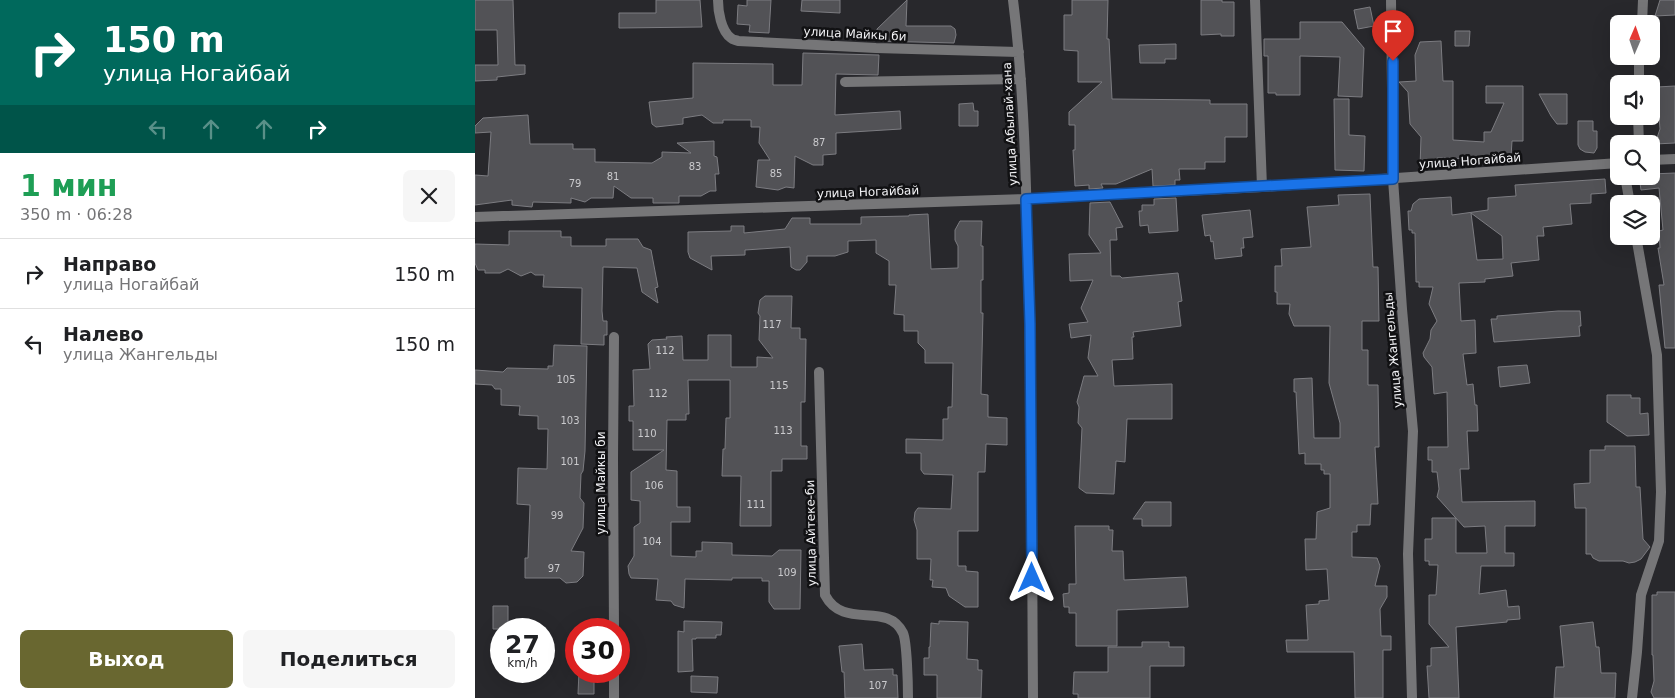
<!DOCTYPE html>
<html lang="ru">
<meta charset="utf-8">
<style>
:root{--surface:#fff;--page:#f6f6f6;--text:#202124;--muted:#757577;--line:#e0e0e0;--accent:#696730}
body{margin:0;font-family:"DejaVu Sans",sans-serif;background:var(--page);color:var(--text);height:100vh;display:flex;flex-direction:column;font-size:19px;white-space:nowrap}
*{box-sizing:border-box;margin:0}
p{font-size:16px;color:var(--muted)}
.icon{flex:none;width:28px;height:28px;fill:none;stroke:currentColor;stroke-width:2;stroke-linecap:round;stroke-linejoin:round}
.map{position:relative;flex:1;overflow:hidden}
.details{display:flex;flex-direction:column;background:var(--surface);width:475px}
.details>*{flex:none}
.guide{background:#00695c;color:#fff;overflow:hidden}
.needle{width:32px;rotate:2deg}
.buttons{position:absolute;left:1135px;top:15px;display:grid;gap:10px}
.buttons a{display:grid;place-items:center;width:50px;height:50px;border-radius:8px;background:var(--surface);box-shadow:0 5px 20px #0002;font-size:25px}
.speed{position:absolute;left:15px;top:618px;display:flex;gap:10px;font-size:25px;font-weight:700;text-align:center}
.speed>*{display:grid;place-content:center;width:65px;height:65px;border-radius:50%;background:var(--surface);box-shadow:0 5px 20px #0002;line-height:1}
.speed small{font-size:12px;font-weight:400}
.speed .limit{border:8px solid #d22;background:#fff;color:#111}
.pin{position:absolute;display:grid;place-items:center;width:42px;height:42px;color:#fff;margin:-51px -21px;border-radius:50% 50% 50% 0;rotate:-45deg;box-shadow:0 0 5px #0007}
.pin .icon{rotate:45deg}
.me{position:absolute;width:55px;margin:-28px;rotate:0deg;stroke-linejoin:round;filter:drop-shadow(0 0 4px #0008)}
.turn{display:flex;align-items:center;gap:18px;height:105px;padding:0 20px;font-size:22px}
.turn .icon{width:65px;height:65px;stroke-width:2.5}
.turn b{display:block;font-size:35px;line-height:42px}
.lanes{display:flex;align-items:center;height:48px;padding:0 20px;background:#0003;justify-content:center;gap:25px;direction:ltr}
.lanes .off{opacity:.35}
.round{display:grid;place-items:center;flex:none;width:52px;height:52px;border-radius:8px;background:var(--page)}
.head{display:flex;align-items:center;justify-content:space-between;height:85px;padding:0 20px}
h1{font-size:30px;font-weight:600;line-height:38px;color:#1e9e55}
.button{display:flex;gap:10px;margin-top:auto;padding:10px 20px}
.button a{flex:1;height:58px;border-radius:8px;background:var(--accent);color:#fff;font-size:20px;font-weight:600;line-height:58px;text-align:center}
.button a+a{background:var(--page);color:var(--text)}
ul{padding:0;list-style:none}
li{display:flex;align-items:center;gap:15px;height:70px;padding:0 20px;border-top:1px solid var(--line)}
li div{flex:1}
li b{display:block;font-size:19px}
li em{font-style:normal}
main{display:flex;flex:1;min-height:0}
.map>svg:first-child{display:block}
.building{fill:#525256;stroke:#7c7c81;fill-rule:evenodd}
.lines{fill:none;stroke-linecap:round;stroke-linejoin:round}
.street{stroke:#767678;stroke-width:10}
.route-casing{stroke:#114b97;stroke-width:12}
.route{stroke:#1a73e8;stroke-width:9}
.labels{text-anchor:middle;stroke-width:5;stroke-linejoin:round;paint-order:stroke}
.number-label{font-size:10px;fill:#cacacd}
.street-label{font-size:12px;fill:#f2f2f5;stroke:#111113}
</style>
<main>
<section class="details">
<div class="guide">
<div class="turn"><svg class="icon" aria-label="right" viewBox="0 0 24 24"><path d="M7 20v-9h11M14 6l5 5-5 5"/></svg><div><b>150 m</b>улица Ногайбай</div></div>
<div class="lanes"><svg class="icon off" aria-label="left" viewBox="0 0 24 24"><path d="M17 20v-9H6M10 6l-5 5 5 5"/></svg><svg class="icon off" aria-label="ahead" viewBox="0 0 24 24"><path d="M12 20V5M6 11l6-6 6 6"/></svg><svg class="icon off" aria-label="ahead" viewBox="0 0 24 24"><path d="M12 20V5M6 11l6-6 6 6"/></svg><svg class="icon" aria-label="right" viewBox="0 0 24 24"><path d="M7 20v-9h11M14 6l5 5-5 5"/></svg></div>
</div>
<div class="head"><div><h1>1 мин</h1><p>350 m · 06:28</p></div><a class="round"><svg class="icon" aria-label="close" viewBox="0 0 24 24"><path d="M6 6l12 12M18 6L6 18"/></svg></a></div>
<ul>
<li><svg class="icon" aria-label="right" viewBox="0 0 24 24"><path d="M7 20v-9h11M14 6l5 5-5 5"/></svg><div><b>Направо</b><p>улица Ногайбай</p></div><em>150 m</em></li>
<li><svg class="icon" aria-label="left" viewBox="0 0 24 24"><path d="M17 20v-9H6M10 6l-5 5 5 5"/></svg><div><b>Налево</b><p>улица Жангельды</p></div><em>150 m</em></li>
</ul>
<div class="button"><a>Выход</a><a>Поделиться</a></div>
</section>
<div class="map">
<svg width="1200" height="698" viewBox="0 0 1200 698">
<rect width="100%" height="100%" fill="#28282c"/>
<path class="building" d="M0,0H38L40,65H50V74L22,77V80L0,81V65H23L22,30H0Z
M181,0H225L227,27L144,28V13H181Z
M272,0H296L294,33L274,32L275,25L262,24L263,5L272,6Z
M327,0H365V13L326,11Z
M432,0L431,26H476L480,29L481,35L479,43L402,41V29Z
M597,0H633L632,39H634L637,99L735,100V104H772V137H750V162H730V169H704L705,180H700V185L678,186L677,169L641,184H626L628,188L614,189V185L600,186L598,150H600V125H594V112L627,82H603V51L589,50V15H597Z
M726,0H747V2H759V36H746V34L726,35Z
M1185,0H1200V15L1180,16Z
M895,7L899,26L883,29L879,10Z
M825,22H867L889,48L887,97L863,96L865,57L825,56V95H801V93H793V56H789V39H825Z
M980,31H995L994,46H980Z
M966,41L968,81H978V140L1009,142V132H1016L1029,103H1011V86H1048V141H1037L1036,157L1007,156V159L962,158V167H945L946,137L935,124L933,92L924,82L941,81L940,55L945,42Z
M701,44V59H690V63H665L664,45Z
M328,53L404,55L403,75L361,74L360,115L425,111L426,129L361,133V154L348,155V165H338L320,156L319,188L311,187L303,190L281,187L283,160H295L284,143L285,127H276V120H248V123H238L227,115L208,118V124L181,127L177,124L174,102L218,98V63L298,64V85H327Z
M1200,86V143L1180,144L1185,129L1184,117L1177,106L1182,87Z
M1064,94H1092V124H1082L1076,116Z
M859,99H874V135L890,136L889,171L860,170Z
M498,103L499,111H503V126H484V104Z
M53,115L55,144H98V149H120V162L177,163L187,157V152L216,153L202,143L239,141V156L242,157L244,174H240L241,191H235L226,196H204V203H178V198H156L139,186L138,198H116L110,202L96,198V203L58,202L57,207L37,205V200L0,205V175L13,176L16,132L0,133V126L8,118Z
M1103,121H1118V131H1122V148L1119,153L1110,152L1105,149L1103,145Z
M1200,173V348H1190L1184,285H1189L1183,248H1185L1184,231L1188,230L1184,188L1166,190L1164,176H1176V174Z
M1130,179L1131,193L1116,194V203L1095,204L1097,224L1068,227L1069,236H1062L1064,260L1036,263L1038,276L1010,279V282L984,283L986,321L1000,320L1001,353L988,354L992,385L998,384L1000,405H1002L1003,431H992L994,469H985L987,502L1060,501V526H1030V553H1039V566H1006L1004,594L1031,590L1033,607L1044,606L1045,619L1032,620V622L981,627L984,698H954L952,666H956V648L974,647L954,624V595H961L963,565H954V561H950V539H957V518H981V553H1012L1010,526L989,527L962,497L964,489L962,472H957V460H953V447H973L972,392L959,394L957,367L949,357L948,353L955,339L956,330L962,321L954,304L958,287H944V282H941L940,233H937V230H934L933,211H936L938,204L944,199L976,197L977,215L1013,210V198L1041,196L1040,185ZM996,213L1027,236L1028,259L1002,260Z
M895,194L898,267H903L904,321H887V350H893V385H903L904,447H900L903,504H896L895,525H882V532H877V557L902,558L905,566L900,586H912V597L905,609L906,636H916V650H908V698H880L879,652H812L811,640H833L831,605L844,604V601L854,600L852,569L831,570L830,539H841L842,512L855,508V474H849V470H846V464H830V453L824,454L821,392H819V379L837,378L839,438H865V423L854,383L855,326H819L814,314L815,304H802V292H800V266H807L806,249L836,247L832,207L864,205L863,195Z
M701,198L703,231L674,233L673,225L665,226L664,211H667V205H679V199Z
M635,202L648,227L641,228L642,240H635L636,276H645L647,278L703,273L707,301L703,302L706,326L658,332L659,337H657L658,359L637,360L639,386L697,384V419H652L650,462L641,461L639,494L611,493L604,488L607,428L603,423L604,407L602,402L609,376H623L613,358L616,335L596,338L594,324L613,322L606,308L618,280L595,281L594,254L626,253L614,235L615,203Z
M775,210L778,237L768,238L769,248H766L767,256L740,259L738,241L736,242L735,235L730,236L727,215Z
M453,214L456,269L483,268V246L480,240V230L485,221H507L506,246H508V280H506V313H508L506,394L513,395V417L532,418V445L511,444L510,472H503V531H483V566H491V571L503,572V607H490L474,596L471,588L457,587L458,580H455L456,559H442V530L439,520L440,512L443,508L476,509L478,475L449,474L446,470V453H431V439L468,440V419H473V407H477L478,363H450V350L443,343V331H429V315L419,314L421,285H414V261L401,253V240L373,241V252L360,256H332V262L325,270H321L316,267L315,247L270,250V255L236,256L237,270L215,258L213,252V232L256,231V226H269V233L310,229L317,218H335V224H386V217L434,216V215Z
M34,231H86V237H96V246H131V239H163L168,247L176,250L183,287L180,288L183,303L167,292L162,268L128,267L127,311L128,321H132V335H129V345L106,344L107,288L68,287L69,275H60L56,272L46,276L33,269L25,273H10V270H3L0,263V244L34,245Z
M290,296H317L316,328H325V339H331L330,402H326V446H332V459H307V471H296V526H265L266,476H247L248,449H250L251,418H255V380H213L214,414H211V420H192L191,470L202,471V507H215V522H196V556L221,557V551H227V542L257,543V555L297,556L304,550H326L325,609H299L294,602V581H287V578H257V580L210,579L209,608L199,605L196,601L181,600L183,579L156,578L154,574L153,566L159,556V527L165,523V501L156,500V472L189,450H158V421H154V406H159L158,370L175,369L173,344L177,340L192,339L191,337L207,336L208,360H233V335H256V367H282V357L298,358L284,340L285,316L283,313L285,300Z
M1083,311H1105L1106,326H1104L1105,336L1019,342L1016,319H1022V316Z
M79,345L112,346L110,451L108,471L106,474L105,498L109,503L108,528L96,551L109,552L108,576L102,582L91,583L85,578H50V558H53L55,505L42,504L43,468L72,469L73,429H63V416L44,415L45,406L26,405V389H20L17,385L0,384V370L28,372L32,368L73,369V366H78Z
M1052,365L1055,383L1025,387L1023,367Z
M1132,395H1156V398H1165V414L1173,413L1174,435L1152,436L1132,422Z
M1130,446H1160L1161,487H1165L1168,539L1175,547L1166,559L1160,562L1154,563L1148,561H1124L1118,558L1116,554H1111V508H1100L1099,484L1115,483V450H1130Z
M670,502H696V526H667V519H658Z
M600,526H634V530H638L637,551H648L649,580L711,577L713,607L642,610V646H601V613H594V607H589L588,594L594,593V584H601Z
M1182,592H1200V698H1179L1176,692L1179,681L1178,655H1177V595H1182Z
M18,606H33V629H18Z
M209,621L247,622L246,635H241V638H221V639H217L218,671L203,672V631L209,632Z
M464,621L493,622L492,659L503,660V670H507L506,698H462V675H449V658H454V647H455L456,623L464,624Z
M1118,622L1121,647H1124L1126,673H1141L1140,698H1079L1081,667H1089L1085,626Z
M667,642H694V647H709V666H675V698H603V694H598L599,672H633V647H667Z
M387,644L389,670L418,669V675H422L423,698H370L369,672H367L364,646Z
M104,671H119V694H103Z
M216,676L243,677L242,693L216,692Z"/>
<g class="lines">
<path class="street" d="M243,0C243,11 246,31 256,38C258,40 261,40 263,41L401,48L544,52
M538,0C549,87 551,176 553,264C557,408 557,553 558,698
M780,0L787,187
M916,0L918,179L927,309L938,431L933,554L937,698
M1167,24L1168,0
M370,82L546,79
M1164,84V56
M1163,116L1164,144
M1176,160L1200,159
M1150,176L1155,204
M0,217L551,199L787,187L1144,163
M139,337L138,459L139,629
M344,372L350,595C369,631 412,600 428,633C432,642 433,685 433,698
M139,698V671
M1157,698L1162,652L1166,595L1184,541L1186,492L1182,355L1161,236"/>
</g>
<g class="lines">
<g class="route-casing">
<path id="route" d="M557,578L555,324L551,199L918,179V61"/>
</g>
<use href="#route" class="route"/>
</g>
<g class="labels">
<g class="number-label">
<text x="344" y="146">87</text>
<text x="220" y="170">83</text>
<text x="301" y="177">85</text>
<text x="138" y="180">81</text>
<text x="100" y="187">79</text>
<text x="297" y="328">117</text>
<text x="190" y="354">112</text>
<text x="91" y="383">105</text>
<text x="304" y="389">115</text>
<text x="183" y="397">112</text>
<text x="95" y="424">103</text>
<text x="308" y="434">113</text>
<text x="172" y="437">110</text>
<text x="95" y="465">101</text>
<text x="179" y="489">106</text>
<text x="281" y="508">111</text>
<text x="82" y="519">99</text>
<text x="177" y="545">104</text>
<text x="79" y="572">97</text>
<text x="312" y="576">109</text>
<text x="403" y="689">107</text>
</g>
<g class="street-label">
<text transform="translate(380 34) rotate(3)" y="4">улица Майкы би</text>
<text transform="translate(535 124) rotate(-93)" y="4">улица Абылай-хана</text>
<text transform="translate(995 161) rotate(-4)" y="4">улица Ногайбай</text>
<text transform="translate(393 192) rotate(-2)" y="4">улица Ногайбай</text>
<text transform="translate(918 350) rotate(-95)" y="4">улица Жангельды</text>
<text transform="translate(126 483) rotate(-90)" y="4">улица Майкы би</text>
<text transform="translate(336 533) rotate(-91)" y="4">улица Айтеке-би</text>
</g>
</g>
</svg>
<div class="buttons">
<a><svg class="needle" viewBox="-14 -14 28 28"><path d="M0-13l5 13h-10z" fill="#e53935"/><path d="M0 13l5-13h-10z" fill="#757577"/></svg></a>
<a><svg class="icon" aria-label="sound" viewBox="0 0 24 24"><path d="M4 9h4l5-4v14l-5-4H4zM17 9q2 3 0 6"/></svg></a>
<a><svg class="icon" aria-label="search" viewBox="0 0 24 24"><circle cx="10" cy="10" r="6"/><path d="M15 15l6 6"/></svg></a>
<a><svg class="icon" aria-label="layers" viewBox="0 0 24 24"><path d="M12 4l9 5-9 5-9-5zM3 14l9 5 9-5"/></svg></a>
</div>
<div class="speed"><div>27<small>km/h</small></div><div class="limit">30</div></div>
<div class="pin" style="left:918px;top:61px;background:#d93025"><svg class="icon" aria-label="arrive" viewBox="0 0 24 24"><path d="M6 21V4h12l-3 4 3 4H6"/></svg></div>
<svg class="me" style="left:557px;top:578px" viewBox="-20 -20 40 40"><path d="M0-17L14 15 0 8-14 15z" fill="#1a73e8" stroke="#fff" stroke-width="4"/></svg>
</div>
</main>
